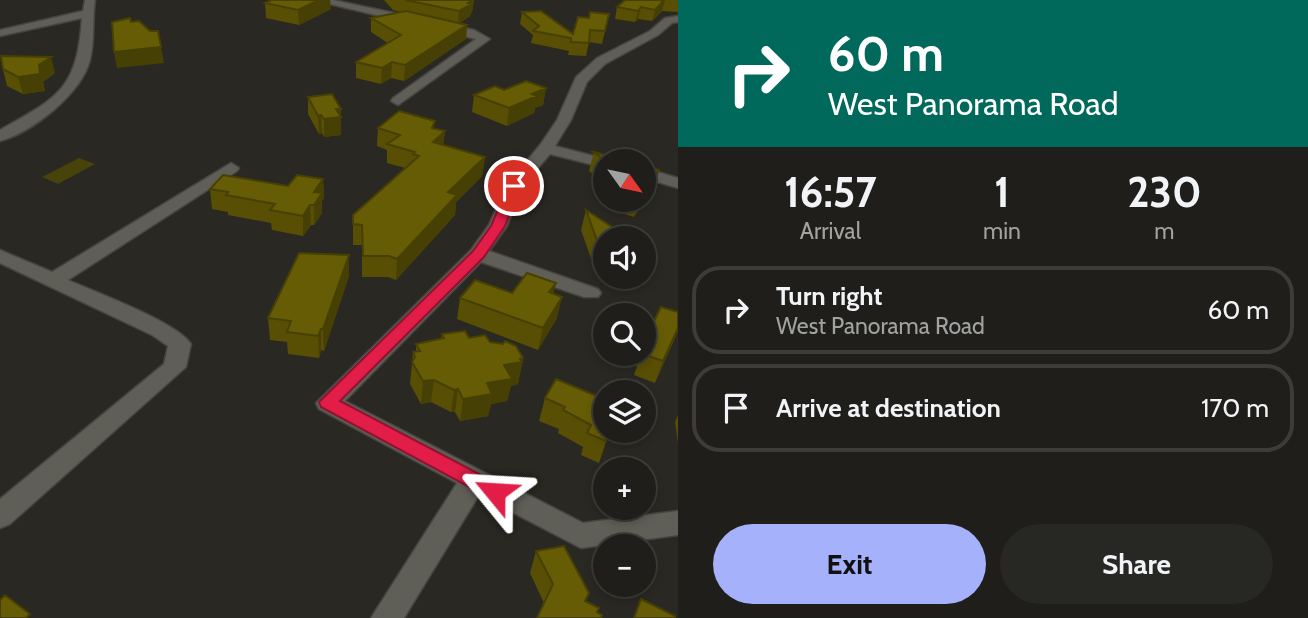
<!DOCTYPE html>
<meta charset="utf-8">
<style>
:root{--surface:#1f1e1a;--page:#272723;--text:#f1f3f6;--muted:#a1a2a2;--line:#3c3c39;--accent:#a6b1fc}
body{margin:0;font-family:Cabin,sans-serif;background:var(--page);color:var(--text);height:100vh;display:flex;flex-direction:column;font-size:26px;white-space:nowrap}
*{box-sizing:border-box;margin:0}
p{font-size:23px;color:var(--muted)}
.icon{flex:none;width:38px;height:38px;fill:none;stroke:currentColor;stroke-width:2;stroke-linecap:round;stroke-linejoin:round}
.map{position:relative;flex:1;overflow:hidden}
.drawer{display:flex;flex-direction:column;background:var(--surface);width:630px}
.drawer>*{flex:none}
.hud{background:#00695c;color:#fff;overflow:hidden}
.needle{width:46px;rotate:123deg}
.controls{position:absolute;left:593px;top:149px;display:grid;gap:14px}
.controls a{display:grid;place-items:center;width:63px;height:63px;border-radius:50%;background:var(--surface);box-shadow:0 4px 10px #0003,0 0 0 2px var(--line);font-size:35px}
.pin{position:absolute;display:grid;place-items:center;width:60px;height:60px;color:#fff;margin:-30px;border:4px solid #fff;border-radius:50%;box-shadow:0 2px 7px #0007}
.me{position:absolute;width:77px;margin:-38px;rotate:297deg;stroke-linejoin:round;filter:drop-shadow(0 0 5px #0008)}
.turn{display:flex;align-items:center;gap:24px;height:147px;padding:0 35px;font-size:32px}
.turn .icon{width:91px;height:91px;stroke-width:2.5}
.turn b{display:block;font-size:49px;line-height:60px}
.eta{display:flex;justify-content:space-evenly;align-items:center;height:119px;text-align:center}
.eta b{font-size:42px;font-weight:800;line-height:49px}
.primary-button{display:flex;gap:14px;margin-top:auto;padding:14px 35px}
.primary-button a{flex:1;height:80px;border-radius:42px;background:var(--accent);color:#111;font-size:28px;font-weight:800;line-height:80px;text-align:center}
.primary-button a+a{background:var(--page);color:var(--text)}
ul{padding:0;list-style:none}
li{display:flex;align-items:center;gap:21px;height:88px;margin:0 14px 10px;padding:0 21px;border:4px solid var(--line);border-radius:28px}
li div{flex:1}
li b{display:block;font-size:26px}
li em{font-style:normal}
main{display:flex;flex:1;min-height:0}
.map>svg:first-child{display:block}
.green{fill:#48420b}
.lines{fill:none;stroke-linecap:round;stroke-linejoin:round}
.minor-casing{stroke:#454540;stroke-width:3}
.minor{fill:#5f5e57;fill-rule:evenodd}
.wall{fill:#584f04}
.shaded-wall{fill:#474004}
.building{fill:#665c05;stroke:#474004;stroke-width:2}
.route{fill:#e11d48;stroke:#92132f;stroke-width:2}
</style>
<main>
<div class="map">
<svg width="678" height="618" viewBox="0 0 678 618">
<rect width="100%" height="100%" fill="#292822"/>
<path class="green" d="M79,158L95,164L58,184L42,177Z"/>
<g class="lines">
<g class="minor-casing">
<path id="minor" d="M85,0H95C92,20 95,40 90,60C82,93 33,132 0,141V130C59,97 77,89 82,18L0,36V30L83,11Z
M313,0H333L474,30L490,39L398,105L391,101L393,98L476,39Z
M678,16V22L672,23L658,35L605,64L587,82L571,120L555,146L613,161H606V168L550,154L522,187L507,226L489,251L598,289L601,293L598,297H584L481,262L345,401L583,523L678,511V535L581,548L479,495L404,618H371L457,483L319,409L316,403L471,250L489,225L506,186L540,145L557,120L576,77L597,58L650,31L665,18Z
M231,163L239,168L237,171L68,280C95,292 177,322 191,344L186,367L10,524L0,528V499L164,364L168,346L152,335L0,263V250L52,272Z
M644,168L678,178V188L644,178Z"/>
</g>
<use href="#minor" class="minor"/>
</g>
<path class="wall" d="M384,0H474L472,12L471,13L470,16L460,23L467,25L466,39L404,81L391,78L381,84L356,78V62L388,43L371,32V18L401,12L393,10Z
M625,0H678V12L662,11L652,21L638,19L635,22L615,19L617,7Z
M265,3L331,9L299,25L266,18Z
M522,12L573,34L589,18L609,14L602,44L589,42L586,56L568,55L569,51L531,43L533,35L520,24Z
M3,69L55,73L43,82L45,91L23,94L7,86Z
M546,88L543,105L535,108L534,113L507,126L472,112L474,95L504,90Z
M308,97L341,109V135L324,137L322,133L319,134L308,114Z
M378,128H435L445,131L443,145L485,157L482,176L456,202L455,215L396,280L388,277H362V245H353V215L405,168L387,163V150L377,146Z
M594,152L606,161V184L589,171Z
M323,179L324,198L322,201V213L314,225H311L303,236L272,230L271,223L228,215V212L212,209L210,189L288,186Z
M654,189L634,217L618,212L621,200H644Z
M586,210L626,236V238H606V265L593,264L581,230Z
M349,276L324,351L321,350L319,358L288,354L287,342L270,340L268,318Z
M512,293L557,318L538,350L457,319L460,298Z
M678,312V331L655,383L634,375L637,366L596,350L603,329L606,324V354H644V318L654,321Z
M442,334L469,338L490,342L523,358L518,384L511,386L507,401L491,404L488,416L460,421L455,412H451L431,402L421,404L410,384L413,352H416V344L441,338Z
M556,379L610,430L599,463L581,455L583,447L558,433L559,429L539,421L545,398Z
M678,415V443L675,422Z
M536,551L585,601L597,612L544,603L530,573Z"/>
<path class="shaded-wall" d="M319,0H330L331,9L299,25L298,10Z
M474,0L472,12L471,13L470,16L458,24L459,11L468,3Z
M665,0L662,11L652,21L655,10Z
M641,7L638,19L635,22L638,11Z
M467,25L466,39L404,81L405,65Z
M161,47L164,63L117,68L114,52Z
M51,57L55,73L43,82L45,91L23,94L18,77L39,65Z
M392,62L391,78L381,84L382,68Z
M546,88L543,105L535,108L534,113L507,126L509,108L532,94Z
M336,109H341V135L324,137V119Z
M321,115L322,133L319,134L318,116Z
M445,131L443,149L433,142Z
M485,157L482,176L456,202L455,215L396,280L397,259L448,192Z
M659,170L654,189L634,217L639,200H644V190Z
M323,179L324,198L322,201V213L314,225V192Z
M310,205L311,225L303,236V216Z
M349,255V276L324,351L323,329Z
M556,283L551,304L549,292Z
M562,297L557,318L538,350L543,328Z
M678,328L676,336L655,383L663,361Z
M321,329V350L319,358L318,336Z
M523,358L518,384L511,386L507,401L491,404L488,416L460,421L463,399L487,383L504,365Z
M434,380L431,402L421,404L423,381Z
M458,389L455,412H451L454,390Z"/>
<path class="building" d="M272,0H319L298,10L265,3Z
M405,0H473L468,3L472,4L459,11Z
M625,0H664L655,10L641,7L638,11L617,7Z
M406,11L467,25L405,65L392,62L382,68L356,62L401,35L371,18Z
M541,11L573,34L578,17L589,18L590,12L609,14L605,31L590,30L589,43L571,42V38L533,31L539,26L522,12Z
M130,18L131,22L139,21L150,31H158L161,47L114,52L112,22Z
M1,56L51,57L39,65L40,74L18,77L3,69Z
M526,81L546,88L532,94L537,96L509,108L474,95L495,86L504,90Z
M332,94L341,109H336L341,117L324,119L321,115L318,116L308,97Z
M399,111L435,121L432,128L445,131L433,142L485,157L448,192L457,195L397,259L389,256H363L362,225L353,224V215L419,156L413,154L415,152L387,144L400,135L378,128Z
M593,152H594L628,161H606Z
M644,165L659,170L644,190Z
M223,175L288,186L297,175L323,179L314,192L322,193L314,205H310L303,216L270,210L275,204L226,195L228,192L210,189Z
M586,210L626,236H613L614,238H606V244L598,243Z
M299,253L349,255L323,329H321L318,336L287,332L291,321L268,318Z
M527,273L556,283L549,292L562,297L543,328L460,298L475,280L512,293Z
M661,307L678,312V328L663,361L643,354H644V348L646,344H644V318L654,321Z
M615,308L636,315H611Z
M465,331L469,338L485,335L490,342L503,344L505,341L516,346L523,358L520,359L522,362L504,365L512,379L487,383L492,394L463,399L458,389L454,390L434,380L423,381L412,362L415,357L413,352L420,351L416,344L444,338L442,334Z
M556,379L606,400V430H610L606,441L587,433L591,425L563,410L565,407L545,398Z
M564,546L589,593L585,601L599,608L597,612L602,615L601,618H537L553,584L536,551Z
M5,595L30,614L26,618H0V600Z
M641,599L675,616V618H634Z"/>
<path class="route" d="M514,182L521,186L505,226L484,257L340,401L502,486L505,492L502,498L495,501L321,407L319,402L473,251L491,226L508,186Z"/>
</svg>
<div class="controls">
<a><svg class="needle" viewBox="-14 -14 28 28"><path d="M0-13l5 13h-10z" fill="#e53935"/><path d="M0 13l5-13h-10z" fill="#a1a2a2"/></svg></a>
<a><svg class="icon" aria-label="sound" viewBox="0 0 24 24"><path d="M4 9h4l5-4v14l-5-4H4zM17 9q2 3 0 6"/></svg></a>
<a><svg class="icon" aria-label="search" viewBox="0 0 24 24"><circle cx="10" cy="10" r="6"/><path d="M15 15l6 6"/></svg></a>
<a><svg class="icon" aria-label="layers" viewBox="0 0 24 24"><path d="M12 4l9 5-9 5-9-5zM3 14l9 5 9-5"/></svg></a>
<a>+</a>
<a>−</a>
</div>
<div class="pin" style="left:514px;top:186px;background:#d93025"><svg class="icon" aria-label="arrive" viewBox="0 0 24 24"><path d="M6 21V4h12l-3 4 3 4H6"/></svg></div>
<svg class="me" style="left:495px;top:492px" viewBox="-20 -20 40 40"><path d="M0-17L14 15 0 8-14 15z" fill="#e11d48" stroke="#fff" stroke-width="4"/></svg>
</div>
<section class="drawer">
<div class="hud">
<div class="turn"><svg class="icon" aria-label="right" viewBox="0 0 24 24"><path d="M7 20v-9h11M14 6l5 5-5 5"/></svg><div><b>60 m</b>West Panorama Road</div></div>
</div>
<div class="eta">
<div><b>16:57</b><p>Arrival</p></div>
<div><b>1</b><p>min</p></div>
<div><b>230</b><p>m</p></div>
</div>
<ul>
<li><svg class="icon" aria-label="right" viewBox="0 0 24 24"><path d="M7 20v-9h11M14 6l5 5-5 5"/></svg><div><b>Turn right</b><p>West Panorama Road</p></div><em>60 m</em></li>
<li><svg class="icon" aria-label="arrive" viewBox="0 0 24 24"><path d="M6 21V4h12l-3 4 3 4H6"/></svg><div><b>Arrive at destination</b></div><em>170 m</em></li>
</ul>
<div class="primary-button"><a>Exit</a><a>Share</a></div>
</section>
</main>
